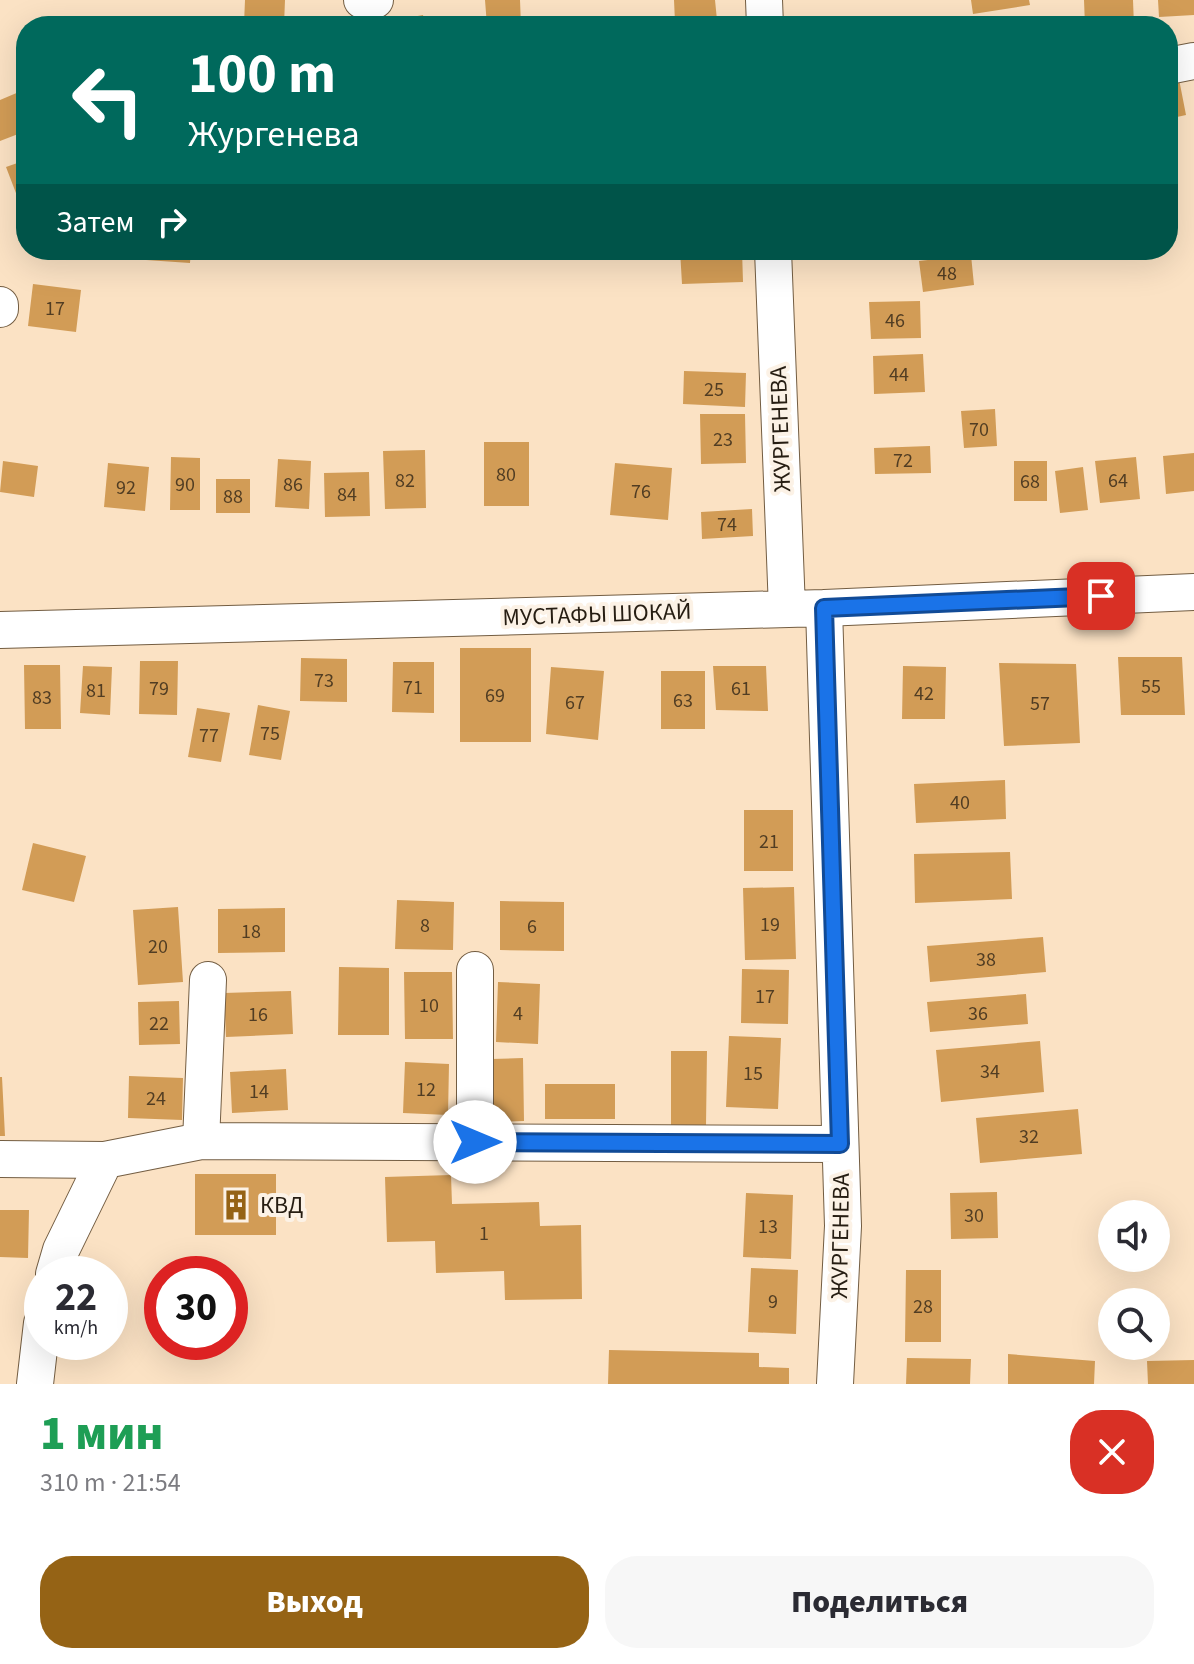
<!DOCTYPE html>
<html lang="ru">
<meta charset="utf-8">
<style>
:root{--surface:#fff;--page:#f7f7f7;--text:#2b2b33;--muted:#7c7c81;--accent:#956315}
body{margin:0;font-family:"Source Sans 3",sans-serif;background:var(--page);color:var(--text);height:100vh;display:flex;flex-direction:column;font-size:30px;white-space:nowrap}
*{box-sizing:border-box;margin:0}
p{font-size:26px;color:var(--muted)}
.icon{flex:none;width:44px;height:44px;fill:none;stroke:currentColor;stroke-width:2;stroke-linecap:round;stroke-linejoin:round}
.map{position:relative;height:1384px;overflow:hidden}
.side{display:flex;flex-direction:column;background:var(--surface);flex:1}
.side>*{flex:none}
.guide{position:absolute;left:16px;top:16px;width:1162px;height:244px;border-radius:32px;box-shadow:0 8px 32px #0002;background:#00695c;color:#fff;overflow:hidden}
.tools{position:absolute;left:1098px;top:1200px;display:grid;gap:16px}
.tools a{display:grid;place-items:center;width:72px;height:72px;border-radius:50%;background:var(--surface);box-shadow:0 8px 32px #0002;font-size:40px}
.speed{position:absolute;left:24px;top:1256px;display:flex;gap:16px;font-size:40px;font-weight:700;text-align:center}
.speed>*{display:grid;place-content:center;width:104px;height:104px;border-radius:50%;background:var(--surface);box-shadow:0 8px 32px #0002;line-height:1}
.speed small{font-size:20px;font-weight:400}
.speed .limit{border:12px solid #d22;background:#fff;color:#111}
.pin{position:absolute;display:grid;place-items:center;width:68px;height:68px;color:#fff;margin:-34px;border-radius:16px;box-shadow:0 4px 12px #0006}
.me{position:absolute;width:88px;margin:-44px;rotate:90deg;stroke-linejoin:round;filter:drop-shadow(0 0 6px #0008)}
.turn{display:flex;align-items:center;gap:28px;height:168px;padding:0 40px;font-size:36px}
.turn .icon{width:104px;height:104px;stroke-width:2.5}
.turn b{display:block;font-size:56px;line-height:68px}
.then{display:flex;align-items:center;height:76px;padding:0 40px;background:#0003;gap:16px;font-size:30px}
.round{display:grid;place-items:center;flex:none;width:84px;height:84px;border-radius:32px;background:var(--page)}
.overview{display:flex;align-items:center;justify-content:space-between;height:136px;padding:0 40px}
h1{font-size:48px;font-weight:800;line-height:60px;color:#1e9e55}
.button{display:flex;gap:16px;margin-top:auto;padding:16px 40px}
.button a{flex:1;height:92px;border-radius:32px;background:var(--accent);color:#fff;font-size:32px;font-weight:800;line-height:92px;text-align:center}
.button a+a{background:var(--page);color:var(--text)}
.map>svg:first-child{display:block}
.building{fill:#d29c56}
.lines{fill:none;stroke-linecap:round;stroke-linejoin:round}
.minor-casing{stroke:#735d42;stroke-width:38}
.minor{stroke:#fff;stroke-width:36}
.route-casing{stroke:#114b97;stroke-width:20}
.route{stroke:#1a73e8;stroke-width:14}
.labels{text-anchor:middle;stroke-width:8;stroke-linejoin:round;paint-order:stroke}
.number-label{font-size:20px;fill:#513d23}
.street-label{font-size:24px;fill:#261d12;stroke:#fcf2e6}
.poi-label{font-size:24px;fill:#261d12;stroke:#fcf2e6;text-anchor:start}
</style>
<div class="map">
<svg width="1194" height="1384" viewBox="0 0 1194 1384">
<rect width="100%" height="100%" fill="#fbe2c4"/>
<path class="building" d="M245,0H285L284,25L244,24Z
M485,0H520L521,26H487Z
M674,0H715L717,20L675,22Z
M971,0H1029L1030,5L973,14Z
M1084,0H1133L1134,26H1085Z
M1158,0H1194V15L1159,17Z
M423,15L425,26H392L391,21Z
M1178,74L1186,115L1168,119V76Z
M26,89V131L0,141V100Z
M26,160V198L19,201L6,167Z
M147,250H191L190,263L146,260Z
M680,250H742L743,282L682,284Z
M971,255L974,285L923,292L919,261Z
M33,284L81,290L76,332L28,326Z
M920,301L921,338L871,339L869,302Z
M923,354L925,392L874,394L873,356Z
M684,371L746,373L745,407L683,404Z
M995,409L997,446L964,448L961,411Z
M700,414H745L746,463L701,464Z
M484,442H529V506H484Z
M930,446L931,473L875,474L874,448Z
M425,450L426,508L385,509L383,451Z
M1194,453V491L1166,494L1163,456Z
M171,457L200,458V510H170Z
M1136,457L1140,499L1100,503L1095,461Z
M278,459L311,461L309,509L275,507Z
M3,461L38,466L34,497L0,492Z
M1014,461H1047V501H1014Z
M108,463L149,467L145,511L104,507Z
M615,463L672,468L668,520L610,515Z
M1083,467L1088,510L1060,513L1055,471Z
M369,472L370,516L325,517L324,473Z
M216,479H250V513H216Z
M752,509L753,536L702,539L701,512Z
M460,648H531V742H460Z
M1118,657H1182L1185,715H1121Z
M301,658L347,659V702L300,701Z
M140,661H178L177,715L139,714Z
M393,662H434V713L392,712Z
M999,663L1076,664L1080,743L1004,746Z
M24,665H60L61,729H25Z
M83,666L112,667L110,715L80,713Z
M713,666H766L768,711L716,710Z
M903,666L946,667L945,719H902Z
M551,667L604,671L598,740L546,734Z
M661,671H705V729H661Z
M258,705L290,711L281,760L249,755Z
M197,708L230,713L221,762L188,757Z
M1005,780L1006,819L916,823L914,784Z
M744,810H793V871H744Z
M33,843L86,856L74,902L22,890Z
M1010,852L1012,899L915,903L914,854Z
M794,887L796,959L745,960L743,888Z
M397,900L454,902L453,950L395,949Z
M500,901L564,902V951L500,950Z
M178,907L183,982L138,985L133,910Z
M285,908V952L218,953V909Z
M1043,937L1046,972L930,982L927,946Z
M339,967L389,968V1035H338Z
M742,969L789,970L788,1024L741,1023Z
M404,972H452L453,1039H405Z
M498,982L540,984L538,1044L496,1042Z
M291,991L293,1034L226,1037L224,993Z
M1026,994L1028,1024L930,1032L927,1002Z
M179,1001L180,1044L139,1045L138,1002Z
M729,1036L781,1038L778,1109L726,1107Z
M1040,1041L1044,1092L941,1102L936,1050Z
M671,1051H707L706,1125H671Z
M523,1058L524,1121L493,1122L491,1059Z
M405,1062L449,1064L448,1115L403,1113Z
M286,1069L288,1110L232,1113L230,1072Z
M129,1076L183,1078L182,1120L128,1118Z
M0,1077H2L5,1136H0Z
M545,1084H615V1119H545Z
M1078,1109L1082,1154L980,1163L976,1118Z
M195,1174H276V1235H195Z
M451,1175L452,1204L539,1202L540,1226L581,1225L582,1299L505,1300L504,1271L436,1273L435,1241L387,1242L385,1177Z
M997,1192L998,1238L951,1239L950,1193Z
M746,1193L793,1195L791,1259L743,1257Z
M0,1210H29L28,1258L0,1257Z
M751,1268L798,1270L796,1334L748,1332Z
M906,1270H941V1342H905Z
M609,1350L759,1353V1367L789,1368V1384H608Z
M1008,1354L1095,1361L1094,1384H1008Z
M907,1358L971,1359L970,1384H906Z
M1194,1360V1384H1148L1147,1361Z"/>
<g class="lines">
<g class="minor-casing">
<path id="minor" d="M362,0H375
M764,0L765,26
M1168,66L1194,61
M773,250L787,609
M0,305V309
M824,608L843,1226L835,1384
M0,630L824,608L1194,592
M475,970V1142
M201,1141L208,980
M0,1159L105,1160L201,1141L840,1144
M54,1274L61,1250L105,1160
M35,1384L42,1323"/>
</g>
<use href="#minor" class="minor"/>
</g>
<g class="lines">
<g class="route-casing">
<path id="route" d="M475,1142L840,1144L824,608L1101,596"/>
</g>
<use href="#route" class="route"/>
</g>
<defs>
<g id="building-bare" transform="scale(2.4)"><path d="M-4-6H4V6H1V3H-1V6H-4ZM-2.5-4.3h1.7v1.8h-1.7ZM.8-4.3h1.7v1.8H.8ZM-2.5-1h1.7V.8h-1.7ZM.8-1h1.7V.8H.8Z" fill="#956315" stroke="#fcf2e6" stroke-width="2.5" paint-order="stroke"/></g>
</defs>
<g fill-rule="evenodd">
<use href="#building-bare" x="236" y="1205"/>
</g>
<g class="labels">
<g class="number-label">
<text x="947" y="280">48</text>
<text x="55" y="315">17</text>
<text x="895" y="327">46</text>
<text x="899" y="381">44</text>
<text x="714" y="396">25</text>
<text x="979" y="436">70</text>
<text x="723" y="446">23</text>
<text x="903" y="467">72</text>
<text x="506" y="481">80</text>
<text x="405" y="487">82</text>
<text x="1118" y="487">64</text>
<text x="1030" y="488">68</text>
<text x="185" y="491">90</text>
<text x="293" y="491">86</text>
<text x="126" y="494">92</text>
<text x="641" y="498">76</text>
<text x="347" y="501">84</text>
<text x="233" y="503">88</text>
<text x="727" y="531">74</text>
<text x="324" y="687">73</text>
<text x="1151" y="693">55</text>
<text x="413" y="694">71</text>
<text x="159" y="695">79</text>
<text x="741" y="695">61</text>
<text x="96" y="697">81</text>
<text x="924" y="700">42</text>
<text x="495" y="702">69</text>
<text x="42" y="704">83</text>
<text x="683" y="707">63</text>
<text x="575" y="709">67</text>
<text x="1040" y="710">57</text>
<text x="270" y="740">75</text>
<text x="209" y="742">77</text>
<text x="960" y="809">40</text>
<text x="769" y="848">21</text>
<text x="770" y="931">19</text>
<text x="425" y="932">8</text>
<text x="532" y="933">6</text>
<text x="251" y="938">18</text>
<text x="158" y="953">20</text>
<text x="986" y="966">38</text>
<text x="765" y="1003">17</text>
<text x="429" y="1012">10</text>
<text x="518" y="1020">4</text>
<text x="978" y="1020">36</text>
<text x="258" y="1021">16</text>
<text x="159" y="1030">22</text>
<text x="990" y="1078">34</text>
<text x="753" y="1080">15</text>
<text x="426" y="1096">12</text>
<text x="259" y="1098">14</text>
<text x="156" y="1105">24</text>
<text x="1029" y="1143">32</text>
<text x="974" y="1222">30</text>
<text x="768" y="1233">13</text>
<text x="484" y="1240">1</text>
<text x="773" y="1308">9</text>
<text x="923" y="1313">28</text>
</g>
<g class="street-label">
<text transform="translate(780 429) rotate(-92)" y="8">ЖУРГЕНЕВА</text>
<text transform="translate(597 614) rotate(-2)" y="8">МУСТАФЫ ШОКАЙ</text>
<text transform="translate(840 1236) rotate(-89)" y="8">ЖУРГЕНЕВА</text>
</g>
<g class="poi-label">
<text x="260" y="1213">КВД</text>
</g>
</g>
</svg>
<div class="tools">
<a><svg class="icon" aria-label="sound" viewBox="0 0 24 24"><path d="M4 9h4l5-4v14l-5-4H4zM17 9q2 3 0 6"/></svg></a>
<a><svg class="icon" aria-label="search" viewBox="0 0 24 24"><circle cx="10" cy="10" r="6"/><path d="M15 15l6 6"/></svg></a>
</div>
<div class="speed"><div>22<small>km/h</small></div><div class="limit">30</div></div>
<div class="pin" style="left:1101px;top:596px;background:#d93025"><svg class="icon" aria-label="arrive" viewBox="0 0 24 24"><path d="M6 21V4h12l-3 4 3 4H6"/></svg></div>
<svg class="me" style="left:475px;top:1142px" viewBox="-20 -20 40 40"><circle r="19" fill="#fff"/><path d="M0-13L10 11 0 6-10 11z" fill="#1a73e8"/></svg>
<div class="guide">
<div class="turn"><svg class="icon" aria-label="left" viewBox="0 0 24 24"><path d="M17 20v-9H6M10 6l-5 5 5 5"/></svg><div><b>100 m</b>Жургенева</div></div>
<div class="then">Затем<svg class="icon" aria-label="right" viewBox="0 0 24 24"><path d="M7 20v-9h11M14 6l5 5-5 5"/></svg></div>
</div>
</div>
<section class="side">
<div class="overview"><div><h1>1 мин</h1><p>310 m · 21:54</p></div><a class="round" style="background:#d93025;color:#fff"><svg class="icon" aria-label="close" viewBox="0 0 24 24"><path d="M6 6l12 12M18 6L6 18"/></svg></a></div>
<div class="button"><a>Выход</a><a>Поделиться</a></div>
</section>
